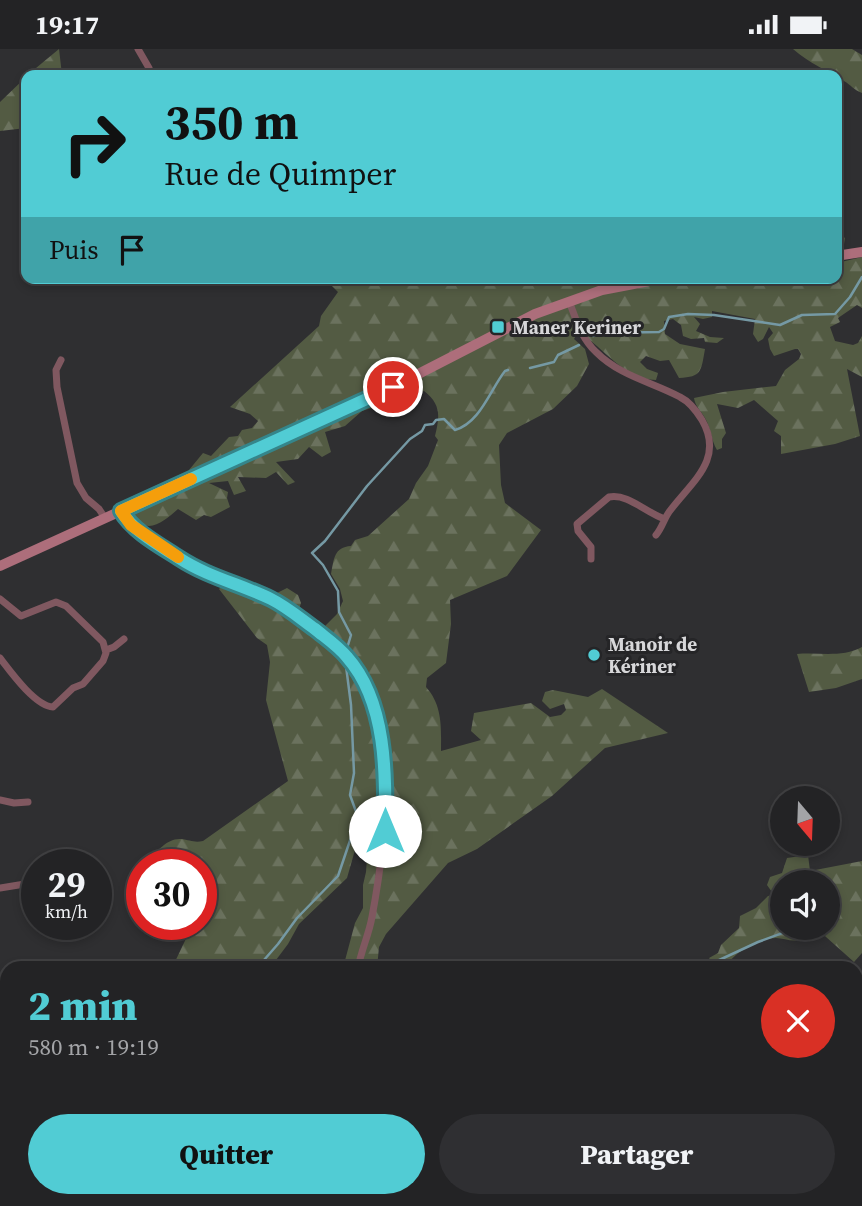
<!DOCTYPE html>
<html lang="fr">
<meta charset="utf-8">
<style>
:root{--surface:#232325;--page:#2f2f32;--text:#f1f3f6;--muted:#a3a4a7;--line:#404042;--accent:#51ccd4}
body{margin:0;font-family:"Source Serif 4",serif;background:var(--page);color:var(--text);height:100vh;display:flex;flex-direction:column;font-size:26px;white-space:nowrap}
*{box-sizing:border-box;margin:0}
p{font-size:23px;color:var(--muted)}
.icon{flex:none;width:38px;height:38px;fill:none;stroke:currentColor;stroke-width:2;stroke-linecap:round;stroke-linejoin:round}
.map{position:relative;flex:1;overflow:hidden}
.panel{position:absolute;left:0px;top:912px;width:863px;height:247px;display:flex;flex-direction:column;background:var(--surface);border-radius:21px 21px 0 0;box-shadow:0 4px 10px #0003,0 0 0 2px var(--line)}
.panel>*{flex:none}
.top-card{position:absolute;left:21px;top:21px;width:821px;height:214px;border-radius:14px;box-shadow:0 4px 10px #0003,0 0 0 2px var(--line);background:#51ccd4;color:#111;overflow:hidden}
.needle{width:46px;rotate:161deg}
.fabs{position:absolute;left:770px;top:737px;display:grid;gap:14px}
.fabs a{display:grid;place-items:center;width:70px;height:70px;border-radius:50%;background:var(--surface);box-shadow:0 4px 10px #0003,0 0 0 2px var(--line);font-size:35px}
.speed{position:absolute;left:21px;top:800px;display:flex;gap:14px;font-size:35px;font-weight:700;text-align:center}
.speed>*{display:grid;place-content:center;width:91px;height:91px;border-radius:50%;background:var(--surface);box-shadow:0 4px 10px #0003,0 0 0 2px var(--line);line-height:1}
.speed small{font-size:18px;font-weight:400}
.speed .limit{border:10px solid #d22;background:#fff;color:#111}
.pin{position:absolute;display:grid;place-items:center;width:60px;height:60px;color:#fff;margin:-30px;border:4px solid #fff;border-radius:50%;box-shadow:0 2px 7px #0007}
.me{position:absolute;width:77px;margin:-38px;rotate:0deg;stroke-linejoin:round;filter:drop-shadow(0 0 5px #0008)}
.turn{display:flex;align-items:center;gap:24px;height:147px;padding:0 28px;font-size:32px}
.turn .icon{width:91px;height:91px;stroke-width:2.5}
.turn b{display:block;font-size:49px;line-height:60px}
.then{display:flex;align-items:center;height:66px;padding:0 28px;background:#0003;gap:14px;font-size:26px}
.round{display:grid;place-items:center;flex:none;width:74px;height:74px;border-radius:37px;background:var(--page)}
.head{display:flex;align-items:center;justify-content:space-between;height:119px;padding:0 28px}
h1{font-size:42px;font-weight:800;line-height:52px;color:var(--accent)}
.action{display:flex;gap:14px;margin-top:auto;padding:14px 28px}
.action a{flex:1;height:80px;border-radius:42px;background:var(--accent);color:#111;font-size:28px;font-weight:800;line-height:80px;text-align:center}
.action a+a{background:var(--page);color:var(--text)}
.status{display:flex;justify-content:space-between;align-items:center;height:49px;padding:0 35px;background:var(--surface);direction:ltr}
.status svg{height:19px;fill:currentColor}
.map>svg:first-child{display:block}
.forest{fill:url(#forest-firs)}
.lines{fill:none;stroke-linecap:round;stroke-linejoin:round}
.stream{stroke:#7599a4;stroke-width:2.5}
.street{stroke:#805860;stroke-width:7}
.secondary{stroke:#ad6e7b;stroke-width:10}
.route-casing{stroke:#35858a;stroke-width:18}
.route{stroke:#51ccd4;stroke-width:12}
.slow{stroke:#f59e0b;stroke-width:12}
.poi-dot{fill:#51ccd4;stroke:#252527;stroke-width:2.5}
.labels{text-anchor:middle;stroke-width:6;stroke-linejoin:round;paint-order:stroke}
.poi-label{font-size:19px;font-weight:bold;fill:#d7d7d9;stroke:#252527;text-anchor:start}
</style>
<div class="status"><b>19:17</b><svg viewBox="0 0 49 12"><path d="M0 12V9h3v3zM5 12V6h3v6zM10 12V3h3v9zM15 12V0h3v12zM26 1h20v11H26zM47 4h2v5h-2z"/></svg></div>
<div class="map">
<svg width="862" height="1157" viewBox="0 0 862 1157">
<defs>
<pattern id="forest-firs" width="22" height="20" patternUnits="userSpaceOnUse" patternTransform="scale(1.75)"><rect width="22" height="20" fill="#535b43"/><path d="M5 1l3.5 6h-7zM16 11l3.5 6h-7z" fill="#6b725e"/></pattern>
</defs>
<rect width="100%" height="100%" fill="#2f2f31"/>
<path class="forest" d="M59,0L62,26H28L30,24Z
M793,0H852L862,6V44C854,41 851,36 844,32C828,22 809,14 793,0Z
M26,28V79L0,82V53Z
M837,183L845,189L841,213L862,208V259L857,256L838,269L840,273L830,278L835,292L853,296L858,294L862,287V328L847,320L860,387L835,395L781,405V387L774,382L778,372L754,351L738,359L717,355L726,384L722,390V399L717,401C711,391 711,379 705,369C701,362 695,357 694,349L723,343L776,337L785,321L799,310L801,305L798,300H795L774,307L770,300L768,290L773,284L769,278L763,290L758,293L753,285L755,270L712,262V268L703,270L694,268L700,275L696,282L710,288L724,289L717,294L705,293L704,289L691,290L683,287L681,276L673,270L664,272L665,285L680,295L705,300C701,322 702,328 679,329L669,311L660,312L646,307L640,313L647,320L658,324L656,331C623,330 605,299 578,283L574,290L585,300L589,315L577,337L553,360L507,384L499,396L501,436L505,454L541,481L507,527L450,551L451,575L446,614L427,629L426,638C443,657 441,679 441,702L481,691L471,682L474,664L531,654L550,668L561,666L566,661L564,655L550,660L542,652L545,643L553,641L588,648L602,640L668,684L605,699L552,747L477,800L448,814L386,885L379,898L377,919H343L355,874L363,859V836L366,823L369,781L361,785L357,794L347,829L299,875L288,895L270,919H172L193,875H201V816L149,815L148,811C157,803 167,789 181,790C190,791 194,794 203,792L288,732L266,651L270,613L267,596L257,589L219,540L223,536L269,553L277,544L287,539L298,546L301,554L299,560L290,559L314,579L319,573L325,577L337,565L343,552L340,540L331,525C334,510 334,498 351,497L355,491L368,487L409,450L416,434L428,417L438,391L435,387C440,367 441,355 424,342L362,362L345,377L325,383L331,403L322,408L309,398L298,410L276,413L295,433L288,436L276,423L266,429L238,428L246,442L234,446L228,432L209,434L228,443L227,449L230,458L211,468L204,466L196,471L178,460C165,471 151,485 135,471L134,463L198,432L188,427L189,421L203,404L211,407L229,388L238,387L242,381L252,379L258,372L250,365L230,358L319,277L321,267L338,243L324,229H836Z
M862,598V630L836,639L809,643L797,605C819,603 842,609 862,598Z
M808,806L810,822L862,812V904L854,913L816,879L828,878V833H782V878L809,879C806,883 804,889 798,891C792,893 783,889 776,889C759,889 734,903 725,919H716L709,909L718,904L721,896L739,879L740,867L756,859L768,847L774,846L767,836L770,828L782,824L787,809Z
M0,1026L7,1038V1152H324L314,1157H0Z
M660,1152H716V1157H653Z"/>
<g class="lines">
<path class="stream" d="M593,287L603,284L659,283L664,280L669,268L688,265L714,266L780,276L802,266L835,265L850,248L862,228
M530,319L554,313L558,306L579,296
M348,596L351,586L339,563L338,542L323,516L312,504L325,492L367,437L410,390L422,382L425,376L433,375L436,371L444,370L455,381C480,374 490,341 505,322L508,321
M257,919L278,895L297,869L338,827L358,768L350,746L354,724L351,656L346,617
M702,919L758,893L799,878
M0,1089L7,1093
M0,1134H7
M67,1152L79,1157
M843,1152L852,1157
M300,1157L306,1152"/>
<path class="street" d="M138,0L149,19
M569,252C576,270 581,289 596,303C620,327 652,333 680,348C690,353 696,361 702,371C725,411 691,433 669,463C664,470 662,479 656,486
M61,311L56,321L57,338L77,434L86,449L99,460L105,469
M121,462C144,500 215,528 255,544C277,552 295,565 314,579C327,590 342,600 353,615C401,682 386,792 372,868C369,885 361,902 358,919
M591,510V498L578,482L577,475L609,448C628,444 646,464 665,470
M0,550L21,567L56,553L66,557L103,593L106,604L103,612L83,635L73,639L53,658C35,657 10,622 0,609
M106,601L114,598L124,590
M0,751L14,754L28,753
M0,839L37,833
M856,1136L862,1140"/>
<path class="secondary" d="M836,207L862,203
M0,517L393,338L535,265L602,241L665,229"/>
</g>
<g class="lines">
<g class="route-casing">
<path id="route" d="M385,782C386,726 387,653 347,608C338,597 326,589 315,580C301,570 287,558 271,550C240,535 208,528 179,509C159,496 134,483 121,462L393,338"/>
</g>
<use href="#route" class="route"/>
<path class="slow" d="M178,508L131,476L121,462L191,430"/>
</g>
<g class="poi-dot">
<rect x="491" y="271" width="14" height="14" rx="3.5"/>
<circle cx="594" cy="606" r="7"/>
</g>
<g class="labels">
<g class="poi-label">
<text x="512" y="285">Maner Keriner</text>
<text x="608" y="602">Manoir de<tspan x="608" dy="22">Kériner</tspan></text>
</g>
</g>
</svg>
<div class="fabs">
<a><svg class="needle" viewBox="-14 -14 28 28"><path d="M0-13l5 13h-10z" fill="#e53935"/><path d="M0 13l5-13h-10z" fill="#a3a4a7"/></svg></a>
<a><svg class="icon" aria-label="sound" viewBox="0 0 24 24"><path d="M4 9h4l5-4v14l-5-4H4zM17 9q2 3 0 6"/></svg></a>
</div>
<div class="speed"><div>29<small>km/h</small></div><div class="limit">30</div></div>
<div class="pin" style="left:393px;top:338px;background:#d93025"><svg class="icon" aria-label="arrive" viewBox="0 0 24 24"><path d="M6 21V4h12l-3 4 3 4H6"/></svg></div>
<svg class="me" style="left:385px;top:782px" viewBox="-20 -20 40 40"><circle r="19" fill="#fff"/><path d="M0-13L10 11 0 6-10 11z" fill="#51ccd4"/></svg>
<div class="top-card">
<div class="turn"><svg class="icon" aria-label="right" viewBox="0 0 24 24"><path d="M7 20v-9h11M14 6l5 5-5 5"/></svg><div><b>350 m</b>Rue de Quimper</div></div>
<div class="then">Puis<svg class="icon" aria-label="arrive" viewBox="0 0 24 24"><path d="M6 21V4h12l-3 4 3 4H6"/></svg></div>
</div>
<section class="panel">
<div class="head"><div><h1>2 min</h1><p>580 m · 19:19</p></div><a class="round" style="background:#d93025;color:#fff"><svg class="icon" aria-label="close" viewBox="0 0 24 24"><path d="M6 6l12 12M18 6L6 18"/></svg></a></div>
<div class="action"><a>Quitter</a><a>Partager</a></div>
</section>
</div>
